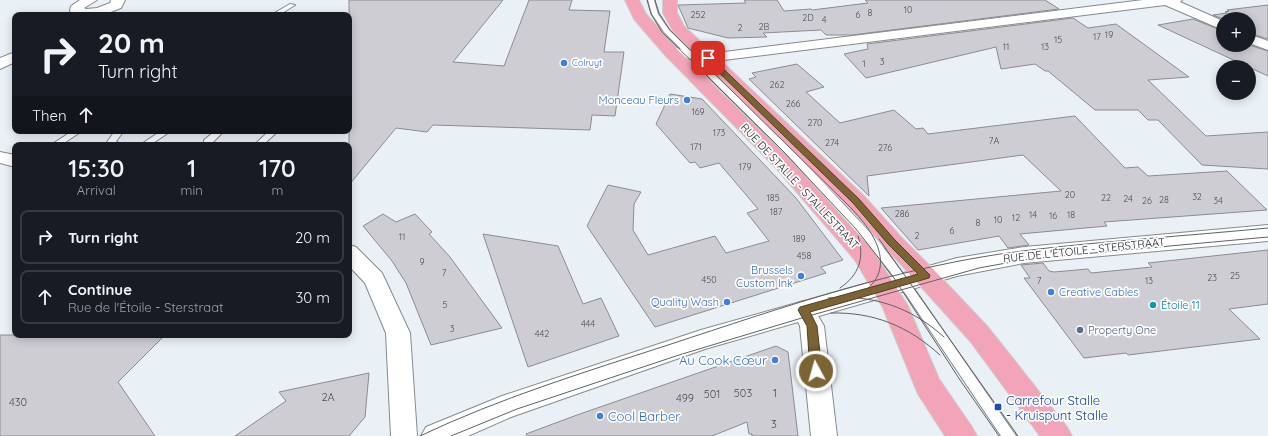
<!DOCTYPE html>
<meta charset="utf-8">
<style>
:root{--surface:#171b24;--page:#242831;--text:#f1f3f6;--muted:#9ea1a6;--line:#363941}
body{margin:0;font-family:Quicksand,sans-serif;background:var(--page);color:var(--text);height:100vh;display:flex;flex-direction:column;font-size:15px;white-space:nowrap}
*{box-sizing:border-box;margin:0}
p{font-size:13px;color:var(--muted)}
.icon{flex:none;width:22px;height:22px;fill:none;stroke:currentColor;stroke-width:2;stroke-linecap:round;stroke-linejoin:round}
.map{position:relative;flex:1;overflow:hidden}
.sheet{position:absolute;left:12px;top:142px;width:340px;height:196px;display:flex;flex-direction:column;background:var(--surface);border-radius:8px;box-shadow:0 2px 10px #0003}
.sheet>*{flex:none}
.hud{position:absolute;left:12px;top:12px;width:340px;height:122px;border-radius:8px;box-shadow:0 2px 10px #0003;background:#171b24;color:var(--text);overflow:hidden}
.controls{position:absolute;left:1216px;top:12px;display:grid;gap:8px}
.controls a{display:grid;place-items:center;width:40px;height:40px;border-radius:50%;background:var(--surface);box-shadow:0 2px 10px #0003;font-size:20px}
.pin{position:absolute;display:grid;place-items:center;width:34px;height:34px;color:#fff;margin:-17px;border-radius:8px;box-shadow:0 2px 6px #0006}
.me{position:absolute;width:44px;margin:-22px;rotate:354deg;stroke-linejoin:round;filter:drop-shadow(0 0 3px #0008)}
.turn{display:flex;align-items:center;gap:14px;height:84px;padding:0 20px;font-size:18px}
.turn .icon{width:52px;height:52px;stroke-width:2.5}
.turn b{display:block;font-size:28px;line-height:34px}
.then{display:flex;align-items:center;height:38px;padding:0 20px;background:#0003;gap:8px;font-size:15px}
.eta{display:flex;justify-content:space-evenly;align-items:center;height:68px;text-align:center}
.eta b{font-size:24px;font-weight:600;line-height:28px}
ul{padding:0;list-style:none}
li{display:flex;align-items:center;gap:12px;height:54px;margin:0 8px 6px;padding:0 12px;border:2px solid var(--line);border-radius:8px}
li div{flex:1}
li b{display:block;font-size:15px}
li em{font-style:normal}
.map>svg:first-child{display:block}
.building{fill:#cfcdd4;stroke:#8d8b92}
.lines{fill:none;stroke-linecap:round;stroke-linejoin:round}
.service-casing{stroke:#848a8f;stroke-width:2}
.minor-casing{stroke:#848a8f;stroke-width:2}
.tertiary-casing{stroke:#848a8f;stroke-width:2}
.primary-casing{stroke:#cececf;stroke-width:2}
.service{fill:#fff;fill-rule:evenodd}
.minor{fill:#fff;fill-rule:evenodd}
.tertiary{fill:#fff;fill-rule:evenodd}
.primary{fill:#f2a5b8;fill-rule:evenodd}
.tram{stroke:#5f6265;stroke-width:1}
.route{fill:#7c6334;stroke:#514022}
.shop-dot{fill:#3f7fe0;stroke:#fcfdfe;stroke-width:1.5}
.culture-dot{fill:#0f9aa8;stroke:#fcfdfe;stroke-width:1.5}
.service-dot{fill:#5c6f8a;stroke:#fcfdfe;stroke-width:1.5}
.transit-dot{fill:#1a4fb4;stroke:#fcfdfe;stroke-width:1.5}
.labels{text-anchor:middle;stroke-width:3.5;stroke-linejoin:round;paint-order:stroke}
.number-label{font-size:9px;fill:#4c4d50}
.far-shop-label{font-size:9px;fill:#366cbe;stroke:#fcfdfe;text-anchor:start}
.shop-label{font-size:11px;fill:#366cbe;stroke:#fcfdfe;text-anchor:end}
.street-label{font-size:11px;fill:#202224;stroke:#fcfdfe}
.culture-label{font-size:11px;fill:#0d838f;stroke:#fcfdfe;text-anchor:start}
.service-label{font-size:11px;fill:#4e5e75;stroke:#fcfdfe;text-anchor:start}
.near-number-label{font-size:11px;fill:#4c4d50}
.near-shop-label{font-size:13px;fill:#366cbe;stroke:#fcfdfe;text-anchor:end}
.near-transit-label{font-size:13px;fill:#164399;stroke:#fcfdfe;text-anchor:start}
</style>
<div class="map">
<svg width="1268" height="436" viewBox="0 0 1268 436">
<rect width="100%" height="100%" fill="#eaf1f6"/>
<path class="building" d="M349,0H503L453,62L504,66L529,0H572L569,10L610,11L604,52H624L615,116L592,115L590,130L433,125L427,132L396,128L349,185Z
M744,0H777L784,11L811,9L812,10L868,3L865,0H1045L1059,9L852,35H826L821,30L763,33L767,37L728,38L688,28L678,5L746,3Z
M1268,5V39L1249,33V19H1223L1213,15L1227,13L1225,12L1229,11L1227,10Z
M1073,18L1088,28L1116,24L1189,77L1148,80L1206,136L1268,132V169L1202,165L1158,120H1148L1138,110H1095L1048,71H1045L1035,64L1001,69L996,47L866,78L844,54L868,49L867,44Z
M1193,19L1223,31V45H1249L1268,51V76L1158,25Z
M797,64L824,87L806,92L840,123L894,110L916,129L923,128L928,134L1075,116L1125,168L1138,167L1148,176L1227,171L1267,210L1104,222L1107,226L1020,234L1029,245L1008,248L999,236L918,250L881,208L1061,191L1023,155L867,176L869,196L749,79L756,77L752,73Z
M670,94L702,99L796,198L843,260L821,267L826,273L655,327L587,226L608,185L641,192L634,204L633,230L648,255L715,236L726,253L769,241L747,213L758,209L719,163L700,168L695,162L690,163L656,124Z
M383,214L396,222L415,214L432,232L429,234L450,257L502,328L431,345L406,283L392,261L363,226Z
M483,234L558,246L583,304L601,298L619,336L528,367Z
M1268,250V304L1229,309L1260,339L1128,355L1126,353L1084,358L1024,278H1030L1021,265L1043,263L1049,271L1054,272L1088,269L1091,273L1152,267L1148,263Z
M0,335H165L118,382L155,436H0Z
M776,346L788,352L798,436H752V434H749L747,422L712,436H527L526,434L577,415Z
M369,373L365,417L349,436H235L286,401L279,392Z"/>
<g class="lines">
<g class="service-casing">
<path id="service" d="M648,0H654L658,14L669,30L799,157L880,243L911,284L1016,436H1001L903,290L872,249L793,161L664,32L652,14Z
M290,4L295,5L279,15H271Z
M72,131H82L61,145H51Z
M115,131H124L116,141L121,145H110L107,142Z
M161,131H171L150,145H140Z
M215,131H224L212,143V145H204V140Z
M269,131H278L263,145H254Z"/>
</g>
<g class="minor-casing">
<path id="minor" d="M80,0H97L84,8L86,9L97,8L110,3L111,0H125L121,8L103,15L72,14L70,11L71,6Z
M1143,0H1182L1180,2L1223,21V30L1165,5L708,62L665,54L663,51L665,48L670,47L708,54Z
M1249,34L1268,41V50L1249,43Z
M15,52V62L0,69V58Z
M0,152L15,155V167L0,163Z
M349,245L356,247L382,273L410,333L417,436H391L386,333L365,283L349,266Z
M803,301L811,304L824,326L837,436H811L800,326L792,310L795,304Z"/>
</g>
<g class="tertiary-casing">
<path id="tertiary" d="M1268,225V241L1024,263L957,276L705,349L511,417L468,436H421L426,427L502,396L701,330L957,258L1024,247Z"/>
</g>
<g class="primary-casing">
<path id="primary" d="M625,0H639L646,14L676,48L791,161L871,248L908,306L939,379L972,427L977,436H945L918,394L883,308L855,260L777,169L664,54L634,19Z
M663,0H677V13L684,26L864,196L900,236L933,269L988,327L1067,427L1072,436H1040L970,341L848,206L673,31L663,13Z"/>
</g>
<use href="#service" class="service"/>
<use href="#minor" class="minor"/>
<use href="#tertiary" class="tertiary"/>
<use href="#primary" class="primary"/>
<path class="tram" d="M647,0L651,14L662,32L781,149L856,229L892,275L960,380L999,436
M655,0L659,13L670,30L848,205C877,234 902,274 852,299
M879,239L1018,436
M840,288C859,275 865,258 858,236
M828,298C872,294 911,307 944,337
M831,313C874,312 908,326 940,355
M420,436C500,398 585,372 668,345C784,307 901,266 1022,251C1103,241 1186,236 1268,228
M451,436L517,409L679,355L805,317L979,268L1028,259L1268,237"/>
</g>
<path class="route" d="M705,56H710L859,199L895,240L930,275L929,278L810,312L817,326L822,371L820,374H812L810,371L807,326L798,310L800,307L918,274L888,244L853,203L705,59Z"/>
<g class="shop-dot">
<circle cx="564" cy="63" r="4"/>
<circle cx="687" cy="100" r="4"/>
<circle cx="801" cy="276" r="4"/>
<circle cx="1051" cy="292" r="4"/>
<circle cx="727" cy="302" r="4"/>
<circle cx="775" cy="360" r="4"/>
<circle cx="600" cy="416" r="4"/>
</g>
<circle class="culture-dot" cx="1153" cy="305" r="4"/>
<circle class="service-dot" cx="1080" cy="330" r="4"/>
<rect class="transit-dot" x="994" y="403" width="8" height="8" rx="2"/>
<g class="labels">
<g class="number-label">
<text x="908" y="13">10</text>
<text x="870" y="16">8</text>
<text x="698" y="18">252</text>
<text x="858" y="18">6</text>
<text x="808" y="21">2D</text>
<text x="824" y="23">4</text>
<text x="764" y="30">2B</text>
<text x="740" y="31">2</text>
<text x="1109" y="38">19</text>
<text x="1097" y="40">17</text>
<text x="1058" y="43">15</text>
<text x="1006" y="50">11</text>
<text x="1045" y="50">13</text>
<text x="882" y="65">3</text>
<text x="864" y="67">1</text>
<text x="777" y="88">262</text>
<text x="793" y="107">266</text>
<text x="698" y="115">169</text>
<text x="815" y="126">270</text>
<text x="719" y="136">173</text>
<text x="994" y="144">7A</text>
<text x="832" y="146">274</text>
<text x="696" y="150">171</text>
<text x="885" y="151">276</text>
<text x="745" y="170">179</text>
<text x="1070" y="198">20</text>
<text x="1197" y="200">32</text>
<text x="773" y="201">185</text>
<text x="1106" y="201">22</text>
<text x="1128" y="202">24</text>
<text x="1164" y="203">28</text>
<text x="1147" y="204">26</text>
<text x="1218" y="204">34</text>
<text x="776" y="215">187</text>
<text x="902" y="217">286</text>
<text x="1033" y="218">14</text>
<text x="1071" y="218">18</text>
<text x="1053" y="219">16</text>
<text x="1016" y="221">12</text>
<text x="998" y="223">10</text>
<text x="978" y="226">8</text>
<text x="952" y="234">6</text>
<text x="917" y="239">2</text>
<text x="402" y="240">11</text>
<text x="799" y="242">189</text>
<text x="804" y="259">458</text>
<text x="422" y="265">9</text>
<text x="444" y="276">7</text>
<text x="1235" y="279">25</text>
<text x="1212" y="281">23</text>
<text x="709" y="283">450</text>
<text x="1039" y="284">7</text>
<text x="1149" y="284">13</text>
<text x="445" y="308">5</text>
<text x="588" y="327">444</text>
<text x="452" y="332">3</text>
<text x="542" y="337">442</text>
</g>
<g class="far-shop-label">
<text x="572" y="66">Colruyt</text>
</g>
<g class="shop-label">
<text x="679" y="104">Monceau Fleurs</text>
<text x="793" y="274">Brussels<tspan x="793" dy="13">Custom Ink</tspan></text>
<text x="1059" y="296" text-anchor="start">Creative Cables</text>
<text x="719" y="306">Quality Wash</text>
</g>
<g class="street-label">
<text transform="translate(800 186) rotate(47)" y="4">RUE DE STALLE - STALLESTRAAT</text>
<text transform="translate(1084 250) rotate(-6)" y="4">RUE DE L'ÉTOILE - STERSTRAAT</text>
</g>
<g class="culture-label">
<text x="1161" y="309">Étoile 11</text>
</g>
<g class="service-label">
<text x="1088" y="334">Property One</text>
</g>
<g class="near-number-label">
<text x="743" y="397">503</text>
<text x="775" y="397">1</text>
<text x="712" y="398">501</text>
<text x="328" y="401">2A</text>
<text x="685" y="402">499</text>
<text x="18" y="406">430</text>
<text x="774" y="428">3</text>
</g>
<g class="near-shop-label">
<text x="767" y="365">Au Cook Cœur</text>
<text x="608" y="421" text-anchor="start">Cool Barber</text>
</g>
<g class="near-transit-label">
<text x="1006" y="405">Carrefour Stalle<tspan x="1006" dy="15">- Kruispunt Stalle</tspan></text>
</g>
</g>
</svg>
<div class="controls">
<a>+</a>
<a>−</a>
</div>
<div class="pin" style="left:708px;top:58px;background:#d93025"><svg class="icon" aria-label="arrive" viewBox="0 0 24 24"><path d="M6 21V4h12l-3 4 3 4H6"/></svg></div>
<svg class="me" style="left:816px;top:371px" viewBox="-20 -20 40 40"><circle r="17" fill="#7c6334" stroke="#fff" stroke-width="3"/><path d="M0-11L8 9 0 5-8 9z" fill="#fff"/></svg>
<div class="hud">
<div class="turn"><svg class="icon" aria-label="right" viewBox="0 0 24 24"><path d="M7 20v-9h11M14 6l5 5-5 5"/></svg><div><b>20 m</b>Turn right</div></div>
<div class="then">Then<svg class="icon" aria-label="ahead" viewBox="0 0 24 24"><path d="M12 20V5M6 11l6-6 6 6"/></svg></div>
</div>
<section class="sheet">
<div class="eta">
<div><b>15:30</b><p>Arrival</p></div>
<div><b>1</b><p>min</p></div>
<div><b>170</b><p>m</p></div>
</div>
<ul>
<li><svg class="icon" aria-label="right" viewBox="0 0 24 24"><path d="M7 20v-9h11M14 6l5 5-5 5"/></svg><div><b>Turn right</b></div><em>20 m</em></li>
<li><svg class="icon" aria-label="ahead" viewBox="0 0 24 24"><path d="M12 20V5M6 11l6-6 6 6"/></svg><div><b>Continue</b><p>Rue de l'Étoile - Sterstraat</p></div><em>30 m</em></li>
</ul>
</section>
</div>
